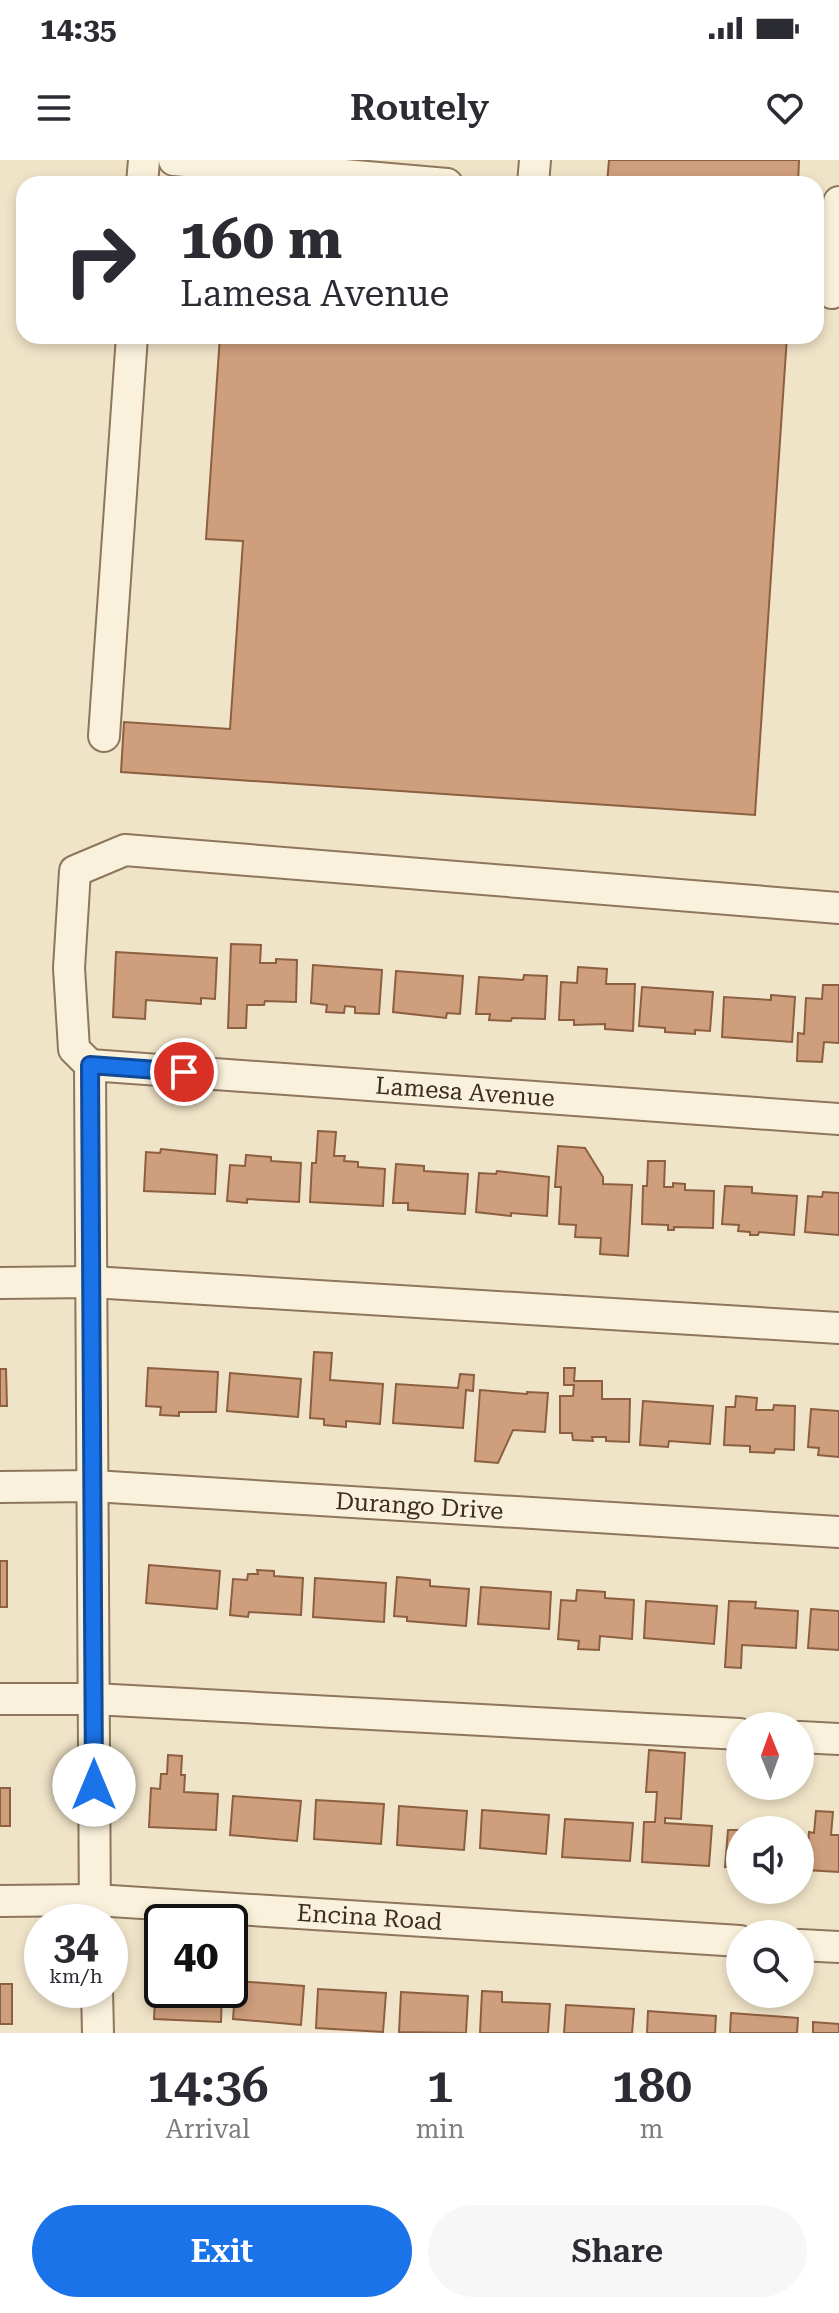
<!DOCTYPE html>
<style>
:root{--surface:#fff;--page:#f7f7f7;--text:#2b2b33;--muted:#7c7c81;--accent:#1a73e8}
body{margin:0;font-family:"Roboto Serif",serif;background:var(--page);color:var(--text);height:100vh;display:flex;flex-direction:column;font-size:30px;white-space:nowrap}
*{box-sizing:border-box;margin:0}
p{font-size:26px;color:var(--muted)}
.icon{flex:none;width:44px;height:44px;fill:none;stroke:currentColor;stroke-width:2;stroke-linecap:round;stroke-linejoin:round}
.map{position:relative;height:1873px;overflow:hidden}
.details{display:flex;flex-direction:column;background:var(--surface);flex:1}
.details>*{flex:none}
.top-card{position:absolute;left:16px;top:16px;width:808px;height:168px;border-radius:24px;box-shadow:0 4px 12px #0003;background:#fff;color:var(--text);overflow:hidden}
.needle{width:52px;rotate:359deg}
.fabs{position:absolute;left:726px;top:1552px;display:grid;gap:16px}
.fabs a{display:grid;place-items:center;width:88px;height:88px;border-radius:50%;background:var(--surface);box-shadow:0 4px 12px #0003;font-size:40px}
.speed{position:absolute;left:24px;top:1744px;display:flex;gap:16px;font-size:40px;font-weight:700;text-align:center}
.speed>*{display:grid;place-content:center;width:104px;height:104px;border-radius:50%;background:var(--surface);box-shadow:0 4px 12px #0003;line-height:1}
.speed small{font-size:20px;font-weight:400}
.speed .limit{border:4px solid #111;border-radius:12px;background:#fff;color:#111}
.pin{position:absolute;display:grid;place-items:center;width:68px;height:68px;color:#fff;margin:-34px;border:4px solid #fff;border-radius:50%;box-shadow:0 2px 8px #0007}
.me{position:absolute;width:88px;margin:-44px;rotate:0deg;stroke-linejoin:round;filter:drop-shadow(0 0 6px #0008)}
.turn{display:flex;align-items:center;gap:28px;height:168px;padding:0 32px;font-size:36px}
.turn .icon{width:104px;height:104px;stroke-width:2.5}
.turn b{display:block;font-size:56px;line-height:68px}
.eta{display:flex;justify-content:space-evenly;align-items:center;height:136px;text-align:center}
.eta b{font-size:48px;font-weight:600;line-height:56px}
.button{display:flex;gap:16px;margin-top:auto;padding:16px 32px}
.button a{flex:1;height:92px;border-radius:48px;background:var(--accent);color:#fff;font-size:32px;font-weight:600;line-height:92px;text-align:center}
.button a+a{background:var(--page);color:var(--text)}
.status{display:flex;justify-content:space-between;align-items:center;height:56px;padding:0 40px;background:var(--surface);direction:ltr}
.status svg{height:22px;fill:currentColor}
header{display:flex;justify-content:space-between;align-items:center;height:104px;padding:0 32px;background:var(--surface);font-size:36px;font-weight:600}
.map>svg:first-child{display:block}
.building{fill:#cf9f7d;stroke:#8d5f41;stroke-width:2}
.lines{fill:none;stroke-linecap:round;stroke-linejoin:round}
.minor-casing{stroke:#8d765c;stroke-width:34}
.minor{stroke:#faf1dc;stroke-width:30}
.route-casing{stroke:#114b97;stroke-width:20}
.route{stroke:#1a73e8;stroke-width:14}
.labels{text-anchor:middle;stroke-width:8;stroke-linejoin:round;paint-order:stroke}
.street-label{font-size:24px;fill:#3d2e20;stroke:#f7eed8}
</style>
<div class="status"><b>14:35</b><svg viewBox="0 0 49 12"><path d="M0 12V9h3v3zM5 12V6h3v6zM10 12V3h3v9zM15 12V0h3v12zM26 1h20v11H26zM47 4h2v5h-2z"/></svg></div>
<header><svg class="icon" aria-label="menu" viewBox="0 0 24 24"><path d="M4 6h16M4 12h16M4 18h16"/></svg>Routely<svg class="icon" aria-label="heart" viewBox="0 0 24 24"><path d="M12 20l-8-8c-3-5 5-10 8-4 3-6 11-1 8 4z"/></svg></header>
<div class="map">
<svg width="839" height="1873" viewBox="0 0 839 1873">
<rect width="100%" height="100%" fill="#f0e4c8"/>
<path class="building" d="M609,0H799L798,24H607Z
M220,176H787L755,655L121,612L124,562L230,569L243,381L206,379Z
M231,784L261,785L260,803H276V799L297,800L296,842L265,841L264,845H247L246,868H228Z
M116,792L217,798L215,839L201,838V844L146,840L145,859L113,857Z
M313,805L382,810L379,854L355,853V847L345,846L344,853L326,852L327,845L311,843Z
M578,807L607,809L606,824H635L633,871L605,869V864L574,865V860H559L561,822L577,823Z
M396,811L463,816L460,854L447,853L446,858L393,852Z
M524,815L547,816L545,859L512,858L511,861L489,860L490,854H476L479,817L523,820Z
M823,825H839V883L824,882L822,902L797,901L798,873L804,874L806,838L822,839Z
M642,827L713,832L710,871L695,870V874L665,872V868L639,866Z
M771,835L795,837L792,882L722,877L724,837L771,840Z
M318,971L336,972L334,996H345L344,1001L358,1002V1007L385,1009L383,1046L310,1042L312,1003H316Z
M558,986L585,988L603,1017V1024L632,1025L628,1096L600,1094L601,1078L575,1077L576,1065L559,1064L561,1027H555Z
M161,989L217,995L215,1034L144,1031L146,992L160,993Z
M246,995L271,997V1001L301,1003L299,1042L247,1039V1043L227,1041L230,1005L245,1006Z
M648,1001H665L664,1027H673V1023L685,1024V1030L714,1031L713,1068L674,1067V1070H668V1065L642,1064L643,1026H647Z
M396,1004L424,1006V1011L468,1014L465,1054L408,1050V1043H393Z
M497,1011L549,1017L547,1056L511,1053V1056L502,1055L476,1052L479,1013L496,1014Z
M725,1026L752,1027V1033L797,1036L794,1075L759,1072L758,1075H750V1072L738,1071L739,1065L722,1064Z
M823,1032L839,1033V1075L805,1072L808,1036L822,1037Z
M314,1192L332,1193L330,1220L383,1224L380,1264L346,1261V1267L324,1265V1259L310,1258Z
M148,1208L218,1212L216,1252H179V1256L160,1255L161,1247L146,1246Z
M564,1208H575L574,1221H602V1239H630L629,1282L606,1281V1277H592L593,1281L573,1280L572,1273H560V1236H573L574,1225H564Z
M0,1209H6L7,1246H0Z
M230,1213L301,1219L298,1257L227,1251Z
M460,1214L474,1215L473,1231L466,1230L463,1268L393,1263L396,1224L458,1228Z
M480,1230L527,1234V1232L548,1233L545,1272L513,1270L498,1303L475,1301Z
M736,1236L757,1238L756,1250H773L774,1245L795,1246L794,1290L775,1289L774,1293L750,1292V1286L724,1285L726,1247H735Z
M643,1241L713,1246L710,1284L669,1281L668,1287L640,1285Z
M811,1249L839,1251V1297L818,1295L819,1288L808,1287Z
M0,1401H7V1447H0Z
M149,1405L220,1411L217,1449L146,1443Z
M257,1410L274,1411V1416L303,1418L301,1455L249,1452L248,1457L230,1455L233,1419L247,1420L248,1414H258Z
M397,1417L430,1420V1426L469,1429L466,1466L407,1461V1457L394,1456Z
M315,1418L386,1423L384,1462L313,1457Z
M481,1427L551,1432L549,1469L478,1464Z
M577,1430L605,1432V1438L634,1440L632,1479L600,1476L599,1490L578,1489L579,1481L558,1479L561,1440L576,1441Z
M646,1441L717,1446L714,1484L644,1478Z
M729,1441L756,1442L755,1448L798,1451L796,1488L742,1485L741,1508L725,1507Z
M811,1449L839,1451V1490L808,1488Z
M649,1590L685,1593L681,1659L665,1658V1663L712,1666L709,1706L642,1702L644,1662H655L657,1632H646Z
M168,1595L182,1596L181,1615H185L184,1632L218,1634L216,1670L149,1667L151,1628L160,1629L161,1614H167Z
M0,1628H10V1666H0Z
M233,1636L301,1641L297,1681L230,1675Z
M316,1640L384,1644L381,1684L314,1679Z
M399,1646L467,1651L464,1690L397,1685Z
M482,1650L549,1655L546,1694L480,1688Z
M816,1651L833,1652L831,1675H839V1712L806,1710L809,1672L814,1673Z
M565,1659L633,1663L630,1701L562,1697Z
M728,1670H740V1708L725,1707Z
M156,1819H162V1830H222L221,1862L154,1859Z
M236,1821L304,1826L301,1865L233,1859Z
M0,1824H12V1864H0Z
M318,1829L386,1833L383,1872L316,1868Z
M482,1831L502,1832V1842L550,1844L548,1873H480Z
M401,1832L468,1836L466,1873L399,1872Z
M566,1845L634,1849L632,1873H564Z
M648,1851L716,1856L715,1873H647Z
M731,1853L798,1858L797,1873H730Z
M813,1862L839,1864V1873H813Z"/>
<g class="lines">
<g class="minor-casing">
<g id="minor">
<path d="M174,0L447,24"/>
<path d="M142,24L144,0"/>
<path d="M533,24L535,0"/>
<path d="M832,133L839,42"/>
<path d="M104,576L132,176"/>
<path d="M90,905L74,889L69,808L75,711L125,690L839,748"/>
<path d="M90,905L95,1762"/>
<path id="s1" d="M90,905L839,959"/>
<path d="M0,1123L92,1122L839,1168"/>
<path id="s2" d="M0,1327L93,1326L839,1372"/>
<path d="M0,1539H94L740,1574"/>
<path d="M800,1577L839,1579"/>
<path id="s3" d="M0,1741L95,1740L740,1781"/>
<path d="M800,1785L839,1787"/>
<path d="M97,1830L98,1873"/>
</g>
</g>
<use href="#minor" class="minor"/>
</g>
<g class="lines">
<g class="route-casing">
<path id="route" d="M94,1625L90,905L184,912"/>
</g>
<use href="#route" class="route"/>
</g>
<g class="labels">
<g class="street-label">
<text dy="8" stroke="none"><textPath href="#s1" startOffset="376">Lamesa Avenue</textPath></text>
<text dy="8" stroke="none"><textPath href="#s2" startOffset="420">Durango Drive</textPath></text>
<text dy="8" stroke="none"><textPath href="#s3" startOffset="370">Encina Road</textPath></text>
</g>
</g>
</svg>
<div class="fabs">
<a><svg class="needle" viewBox="-14 -14 28 28"><path d="M0-13l5 13h-10z" fill="#e53935"/><path d="M0 13l5-13h-10z" fill="#7c7c81"/></svg></a>
<a><svg class="icon" aria-label="sound" viewBox="0 0 24 24"><path d="M4 9h4l5-4v14l-5-4H4zM17 9q2 3 0 6"/></svg></a>
<a><svg class="icon" aria-label="search" viewBox="0 0 24 24"><circle cx="10" cy="10" r="6"/><path d="M15 15l6 6"/></svg></a>
</div>
<div class="speed"><div>34<small>km/h</small></div><div class="limit">40</div></div>
<div class="pin" style="left:184px;top:912px;background:#d93025"><svg class="icon" aria-label="arrive" viewBox="0 0 24 24"><path d="M6 21V4h12l-3 4 3 4H6"/></svg></div>
<svg class="me" style="left:94px;top:1625px" viewBox="-20 -20 40 40"><circle r="19" fill="#fff"/><path d="M0-13L10 11 0 6-10 11z" fill="#1a73e8"/></svg>
<div class="top-card">
<div class="turn"><svg class="icon" aria-label="right" viewBox="0 0 24 24"><path d="M7 20v-9h11M14 6l5 5-5 5"/></svg><div><b>160 m</b>Lamesa Avenue</div></div>
</div>
</div>
<section class="details">
<div class="eta">
<div><b>14:36</b><p>Arrival</p></div>
<div><b>1</b><p>min</p></div>
<div><b>180</b><p>m</p></div>
</div>
<div class="button"><a>Exit</a><a>Share</a></div>
</section>
